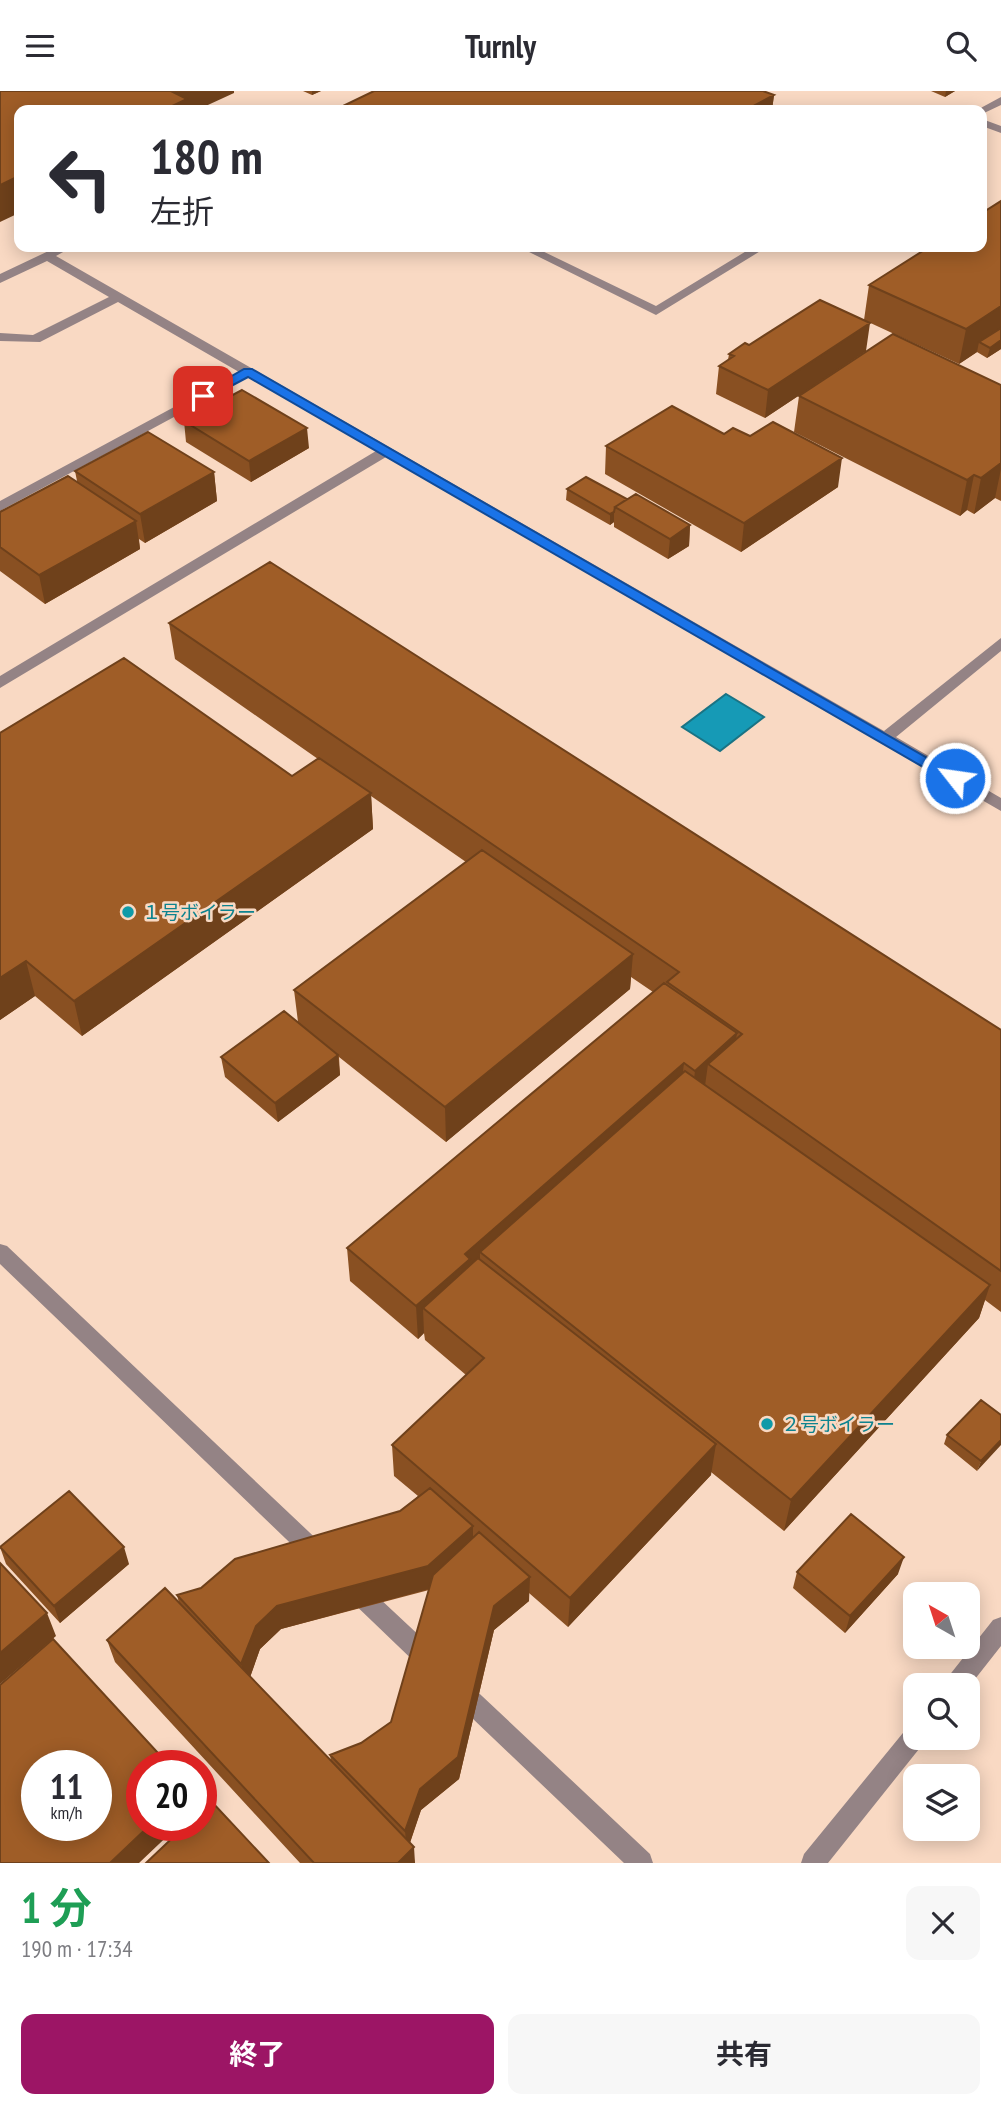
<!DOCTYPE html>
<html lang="ja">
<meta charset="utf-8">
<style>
:root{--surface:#fff;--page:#f7f7f7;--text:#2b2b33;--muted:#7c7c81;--accent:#9c1565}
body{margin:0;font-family:"PT Sans Narrow","Noto Sans JP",sans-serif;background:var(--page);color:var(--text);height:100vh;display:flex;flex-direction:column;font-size:26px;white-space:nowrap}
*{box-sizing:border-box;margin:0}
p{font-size:23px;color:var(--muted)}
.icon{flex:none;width:38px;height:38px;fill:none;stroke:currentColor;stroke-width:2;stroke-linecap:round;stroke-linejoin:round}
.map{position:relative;height:1772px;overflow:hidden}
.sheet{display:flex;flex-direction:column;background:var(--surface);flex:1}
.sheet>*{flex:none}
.hud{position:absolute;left:14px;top:14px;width:973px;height:147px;border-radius:14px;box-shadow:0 4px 18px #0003;background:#fff;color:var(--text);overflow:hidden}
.needle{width:46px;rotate:321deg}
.buttons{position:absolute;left:903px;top:1491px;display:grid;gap:14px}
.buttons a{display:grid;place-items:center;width:77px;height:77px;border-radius:14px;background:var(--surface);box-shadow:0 4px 18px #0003;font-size:35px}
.speed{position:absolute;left:21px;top:1659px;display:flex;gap:14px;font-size:35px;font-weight:700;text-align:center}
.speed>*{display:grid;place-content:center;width:91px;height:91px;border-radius:50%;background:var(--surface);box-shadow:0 4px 18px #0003;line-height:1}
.speed small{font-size:18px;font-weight:400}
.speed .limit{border:10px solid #d22;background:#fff;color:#111}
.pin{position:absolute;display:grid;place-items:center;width:60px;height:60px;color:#fff;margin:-30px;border-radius:14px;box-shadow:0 4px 10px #0006}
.me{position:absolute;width:77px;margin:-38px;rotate:300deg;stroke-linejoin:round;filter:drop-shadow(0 0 5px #0008)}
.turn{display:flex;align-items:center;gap:24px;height:147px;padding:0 21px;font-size:32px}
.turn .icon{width:91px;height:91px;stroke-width:2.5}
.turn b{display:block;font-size:49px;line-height:60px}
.round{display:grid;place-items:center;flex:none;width:74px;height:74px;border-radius:14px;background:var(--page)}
.head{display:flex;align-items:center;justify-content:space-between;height:119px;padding:0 21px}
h1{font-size:42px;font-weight:700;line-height:52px;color:#1e9e55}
.cta{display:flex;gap:14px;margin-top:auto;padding:14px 21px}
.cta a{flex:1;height:80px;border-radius:14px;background:var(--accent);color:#fff;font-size:28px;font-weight:700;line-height:80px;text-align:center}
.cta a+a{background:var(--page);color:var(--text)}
header{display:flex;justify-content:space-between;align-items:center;height:91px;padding:0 21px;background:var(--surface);font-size:32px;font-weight:700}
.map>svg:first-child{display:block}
.water{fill:#169ab6;stroke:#1a7384;stroke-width:2}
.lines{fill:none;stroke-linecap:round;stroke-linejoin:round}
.lane{fill:#948385;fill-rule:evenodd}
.wall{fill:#895022;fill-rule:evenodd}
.shaded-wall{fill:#6f411b}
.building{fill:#9f5d27;stroke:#6f411b;stroke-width:2;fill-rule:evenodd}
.route{fill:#1a73e8;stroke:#114b97;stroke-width:2}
.culture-dot{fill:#0f9aa8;stroke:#f9d9c3;stroke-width:2.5}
.labels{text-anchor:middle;stroke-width:5;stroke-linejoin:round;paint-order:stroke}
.culture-label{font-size:19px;fill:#0d838f;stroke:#f9d9c3;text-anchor:start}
</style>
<header><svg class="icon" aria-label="menu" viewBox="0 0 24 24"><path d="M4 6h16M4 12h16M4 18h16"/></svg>Turnly<svg class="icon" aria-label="search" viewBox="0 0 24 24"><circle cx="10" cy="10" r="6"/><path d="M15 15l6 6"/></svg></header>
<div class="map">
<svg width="1001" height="1772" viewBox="0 0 1001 1772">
<rect width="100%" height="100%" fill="#f9d9c3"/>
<path class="water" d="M726,603L764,626L720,660L682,636Z"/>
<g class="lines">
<path class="lane" d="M1001,6V14L982,23V19H977Z
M982,28L1001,35V42L982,35Z
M57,156H72L56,165L884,640L1001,547V560L896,646L1001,707V720L386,366L0,597V585L376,360L248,286L0,420V410L239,281L118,211L40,251L0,250V242L33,244L109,206L47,170L0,192V183Z
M519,156H534L656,215L753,156H767L656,224Z
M0,1153L7,1155L327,1458L330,1465L327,1472L319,1475L311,1472L0,1173Z
M355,1489L363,1492L439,1563L442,1571L439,1579L431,1582L423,1579L347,1506L344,1499L347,1492Z
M1001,1526V1555L968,1597V1594H945L948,1586L993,1529Z
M458,1587L466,1590L650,1763L653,1772H624L450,1606L447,1598L450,1590Z
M915,1634V1647H926L923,1653L828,1772H801L804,1763L907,1637Z"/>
</g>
<path class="wall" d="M303,0H321L312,4Z
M931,0H955L945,6Z
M774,4L772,19H345V14Z
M1001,110V258L987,267L977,261L959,273L864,229L869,194Z
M749,254L866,260L765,327L716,303L719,275L728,269L729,263Z
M1001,294V410L995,407L974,423L967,419L960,425L794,341L799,305Z
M184,330L309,357L251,391L186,351Z
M724,343L750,345L838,396L741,461L605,383L606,355Z
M75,380L214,381L217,410L145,452L139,448L140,458L45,513L0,480V421L77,390Z
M567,398L627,408L690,434L689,455L668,468L614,436V431L610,434L566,409Z
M169,532L1001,939V1221L985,1209L979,1227L784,1440L711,1381V1384L568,1536L529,1502V1510L494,1539L459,1688L421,1719L410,1752L415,1772H300L115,1571L107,1549L179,1512L177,1504L201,1497L400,1420L418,1405L394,1385L392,1354L466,1284L425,1249L424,1242L418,1248L350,1190L347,1157L653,901L631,886L630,898L446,1051L339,966L340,984L278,1031L225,986L221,966L298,931L294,899L466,771L371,705L373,738L82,945L35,905L0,929V642L292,685L318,668L175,568ZM429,1499L391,1631L361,1652L330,1664L331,1670L250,1586L260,1558L281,1538Z
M1001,1324L977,1380L944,1353L947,1344Z
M0,1456L129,1473L60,1532L6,1473Z
M797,1481L898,1483L845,1542L793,1497Z"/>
<path class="shaded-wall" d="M167,0H234V2L197,19H164Z
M312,0H321L312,4Z
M946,0H955L945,6Z
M774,4L772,19H746Z
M19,85V122L0,131V94Z
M1001,215V244L979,251L977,261L959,273L966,238Z
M870,232L866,260L765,327L768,299Z
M1001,249V258L987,267L990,257Z
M307,337L309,357L251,391L249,370Z
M842,367L838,396L741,461L744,432Z
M1001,372V378L995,407L974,423L981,387Z
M214,381L217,410L145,452L140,423Z
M974,384L967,419L960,425L967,389Z
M614,421V431L610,434V423Z
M136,430L140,458L45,513L39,484Z
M690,434L689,455L668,468L670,448Z
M371,702L373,738L82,945L74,910Z
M633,863L630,898L446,1051L445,1016Z
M26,870L35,905L0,929V887Z
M737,942L732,977L708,973L704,1002L691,1014L695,980Z
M338,964L340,984L278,1031L275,1012Z
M684,972L680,1007L480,1161V1183L423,1217L424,1242L418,1248L416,1215L465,1163Z
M990,1194L979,1227L784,1440L791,1409Z
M1001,1349V1354L977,1380L981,1370Z
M716,1353L711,1384L568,1536L570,1507Z
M473,1435V1459L429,1498L281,1538L260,1558L247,1595L241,1573L256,1535L277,1515Z
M124,1456L129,1473L60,1532L54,1515Z
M904,1466L898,1483L845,1542L850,1525Z
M530,1486L529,1510L494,1539L459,1688L421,1719L407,1760L405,1740L420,1698L494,1515Z
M47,1522L56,1545L0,1593V1562Z
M150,1734H179L139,1772H110Z
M414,1756L415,1772H398Z"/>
<path class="building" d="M0,0H171L187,8L164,19H19V85L0,94Z
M374,0H763L774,4L746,19H356L345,14Z
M1001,110V215L966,238L869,194L929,156H982V122Z
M820,209L870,232L768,299L719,275L734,265L729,263L745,252L749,254Z
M1001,237V249L990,257L979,251Z
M893,243L1001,294V372L981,387L974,384L967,389L799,305Z
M242,299L307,337L249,370L184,330Z
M672,315L724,343L733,337L750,345L773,331L842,367L744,432L606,355Z
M148,341L214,381L140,423L75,380Z
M68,385L136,430L39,484L0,456V421Z
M586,386L627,408L615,416L614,421L610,423L567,398Z
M636,403L690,434L670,448L615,416Z
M270,471L1001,939V1180L708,973L742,943L667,891L679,881L169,532Z
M124,567L292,685L319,667L371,702L74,910L26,870L0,887V642Z
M482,759L633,863L445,1016L294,899Z
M664,892L737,942L695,980L684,972L465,1163L470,1168L416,1215L347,1157Z
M284,920L338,964L275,1012L221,966Z
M685,980L990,1194L791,1409L480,1161Z
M478,1167L716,1353L570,1507L392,1354L484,1267L423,1217Z
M981,1309L1001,1324V1349L981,1370L947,1344Z
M430,1397L473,1435L428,1475L277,1515L256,1535L241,1573L177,1504L201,1497L235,1468L400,1420Z
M69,1400L124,1456L54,1515L0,1456Z
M851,1423L904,1466L850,1525L797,1481Z
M479,1441L530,1486L494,1515L458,1666L420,1698L405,1740L330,1664L361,1652L391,1631L433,1484Z
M0,1472L47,1522L0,1562Z
M165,1497L414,1756L398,1772H314L107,1549Z
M53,1548L170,1675H142V1734H150L110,1772H0V1594ZM37,1675H96V1734H37Z
M211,1710L269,1772H146L186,1734H201V1719Z"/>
<path class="route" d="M244,278H252L962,687L955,692L949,691L248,286L207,308L197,305Z"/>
<g class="culture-dot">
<circle cx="128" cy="821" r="7"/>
<circle cx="767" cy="1333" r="7"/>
</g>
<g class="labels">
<g class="culture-label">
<text x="142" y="828">１号ボイラー</text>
<text x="781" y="1340">２号ボイラー</text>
</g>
</g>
</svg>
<div class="buttons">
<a><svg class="needle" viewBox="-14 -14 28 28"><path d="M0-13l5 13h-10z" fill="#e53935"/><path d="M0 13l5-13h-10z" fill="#7c7c81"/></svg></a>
<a><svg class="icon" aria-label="search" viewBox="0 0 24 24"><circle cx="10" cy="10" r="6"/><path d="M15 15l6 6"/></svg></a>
<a><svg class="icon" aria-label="layers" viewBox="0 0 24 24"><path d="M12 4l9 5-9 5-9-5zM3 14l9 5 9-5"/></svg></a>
</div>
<div class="speed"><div>11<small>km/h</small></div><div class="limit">20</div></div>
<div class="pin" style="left:203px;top:305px;background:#d93025"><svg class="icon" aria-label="arrive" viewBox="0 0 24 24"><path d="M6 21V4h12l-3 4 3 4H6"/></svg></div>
<svg class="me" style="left:955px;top:687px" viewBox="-20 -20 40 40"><circle r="17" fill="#1a73e8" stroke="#fff" stroke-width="3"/><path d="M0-11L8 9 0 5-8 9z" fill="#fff"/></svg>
<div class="hud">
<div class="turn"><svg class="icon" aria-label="left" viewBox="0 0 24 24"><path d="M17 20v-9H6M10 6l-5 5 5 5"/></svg><div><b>180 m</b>左折</div></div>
</div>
</div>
<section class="sheet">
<div class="head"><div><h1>1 分</h1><p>190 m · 17:34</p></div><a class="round"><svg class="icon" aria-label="close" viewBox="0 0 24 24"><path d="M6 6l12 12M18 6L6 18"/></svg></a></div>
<div class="cta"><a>終了</a><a>共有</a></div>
</section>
